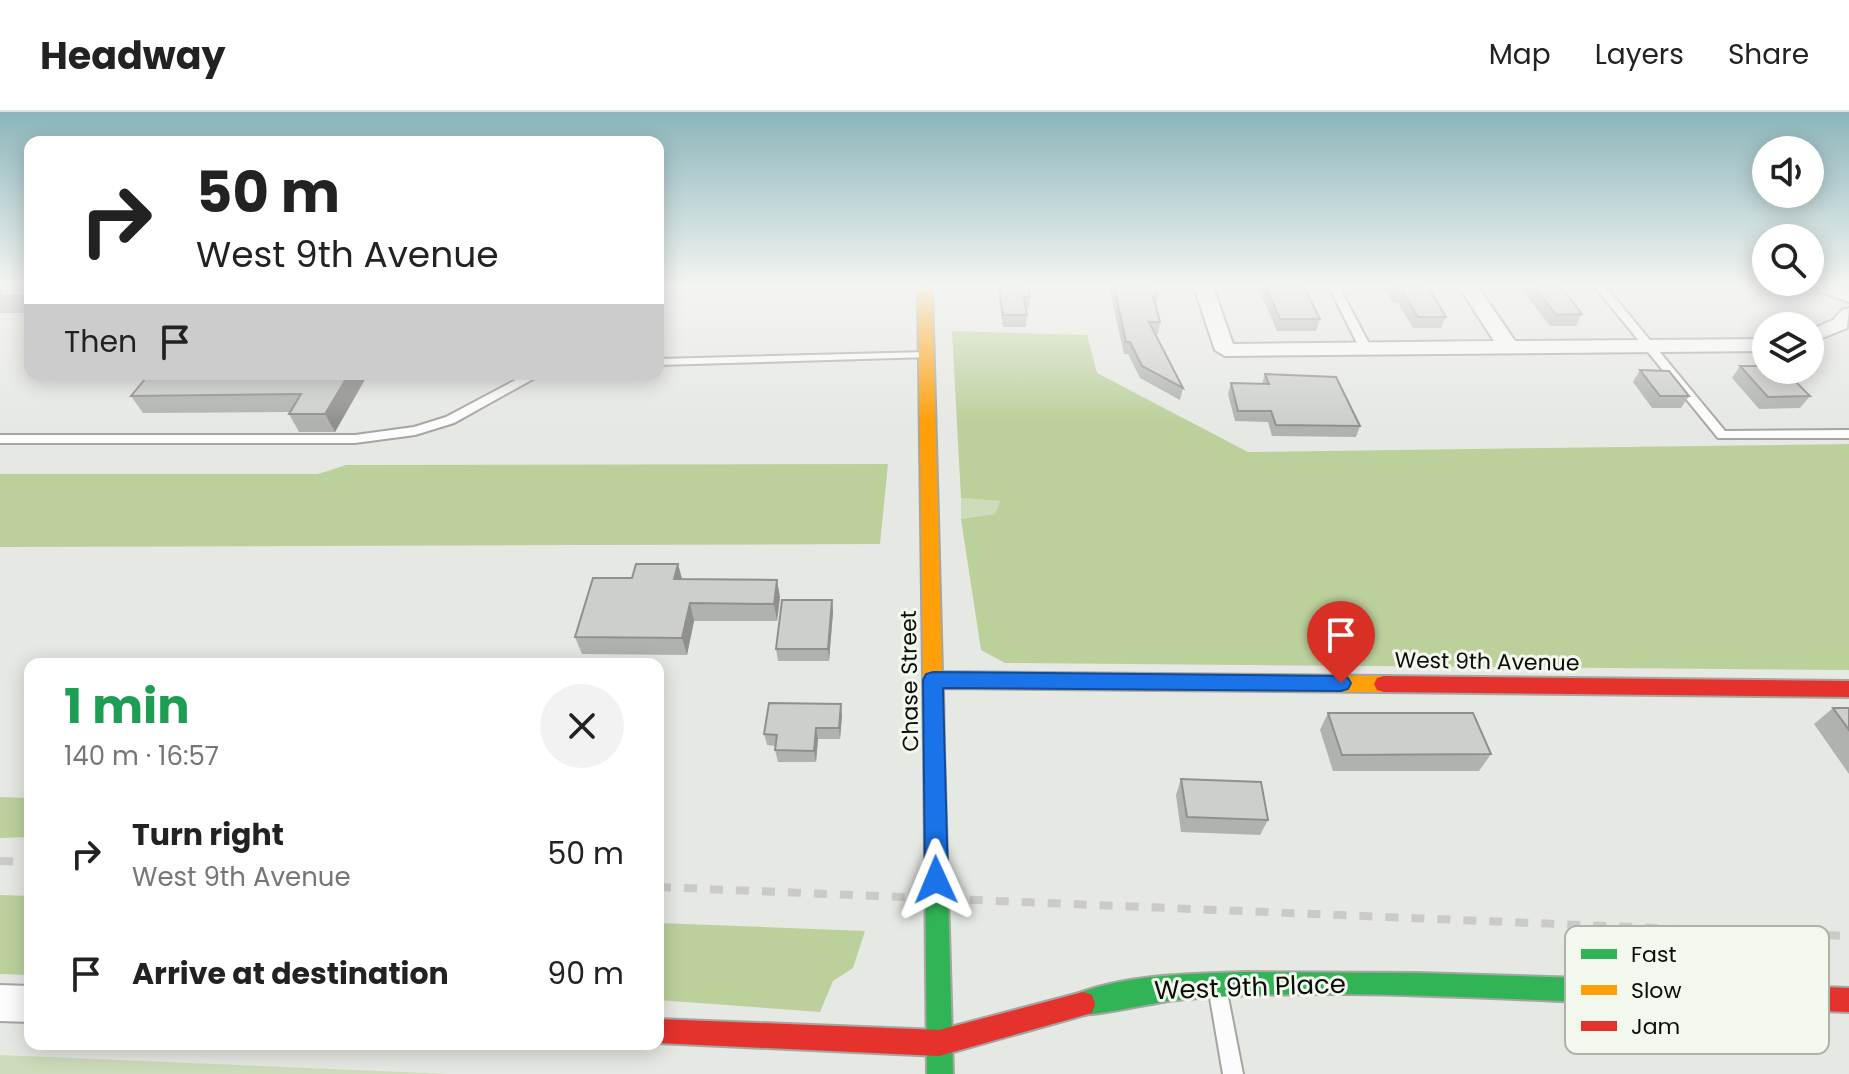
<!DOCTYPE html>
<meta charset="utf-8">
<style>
:root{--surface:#fff;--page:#f2f2f2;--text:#222;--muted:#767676;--line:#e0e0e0}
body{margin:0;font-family:Poppins,sans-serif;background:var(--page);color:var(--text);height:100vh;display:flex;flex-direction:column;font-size:30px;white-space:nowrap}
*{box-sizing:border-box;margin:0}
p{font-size:26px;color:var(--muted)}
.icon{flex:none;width:44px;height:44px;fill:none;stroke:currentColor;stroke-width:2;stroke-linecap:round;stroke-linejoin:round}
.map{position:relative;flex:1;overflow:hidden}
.side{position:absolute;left:24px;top:546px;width:640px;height:392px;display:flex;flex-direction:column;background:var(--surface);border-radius:16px;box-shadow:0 4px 20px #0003}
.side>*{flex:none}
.guide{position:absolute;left:24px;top:24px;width:640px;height:244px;border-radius:16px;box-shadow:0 4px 20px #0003;background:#fff;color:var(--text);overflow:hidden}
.controls{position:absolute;left:1752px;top:24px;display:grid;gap:16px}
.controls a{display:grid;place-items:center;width:72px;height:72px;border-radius:50%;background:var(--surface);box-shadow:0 4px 20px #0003;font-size:40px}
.pin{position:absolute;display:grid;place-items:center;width:68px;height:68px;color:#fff;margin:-82px -34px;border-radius:50% 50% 50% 0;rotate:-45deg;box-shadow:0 0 8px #0007}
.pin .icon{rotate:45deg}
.me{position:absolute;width:88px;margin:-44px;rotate:359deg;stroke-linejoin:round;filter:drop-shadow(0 0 6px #0008)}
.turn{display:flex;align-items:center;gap:28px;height:168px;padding:0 40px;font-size:36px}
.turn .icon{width:104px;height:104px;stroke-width:2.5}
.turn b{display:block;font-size:56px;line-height:68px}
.then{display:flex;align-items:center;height:76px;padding:0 40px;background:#0003;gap:16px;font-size:30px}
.round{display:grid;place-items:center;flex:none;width:84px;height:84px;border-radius:42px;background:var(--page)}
.overview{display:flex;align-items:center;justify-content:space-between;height:136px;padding:0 40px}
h1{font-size:48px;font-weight:700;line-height:60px;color:#1e9e55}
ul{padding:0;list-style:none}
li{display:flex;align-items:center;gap:24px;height:120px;padding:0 40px}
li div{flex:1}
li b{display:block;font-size:30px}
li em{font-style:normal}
header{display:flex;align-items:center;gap:48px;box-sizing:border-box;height:112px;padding:0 40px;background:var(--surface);border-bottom:2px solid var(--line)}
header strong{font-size:38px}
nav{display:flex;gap:44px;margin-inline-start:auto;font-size:28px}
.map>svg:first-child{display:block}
.green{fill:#cedcbb}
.forest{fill:#bcd09c}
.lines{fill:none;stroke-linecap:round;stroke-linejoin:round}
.lane-casing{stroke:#a5a6a2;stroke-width:4}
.street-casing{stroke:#a5a6a2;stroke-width:4}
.fast-casing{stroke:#a5a6a2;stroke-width:4}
.slow-casing{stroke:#a5a6a2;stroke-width:4}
.jam-casing{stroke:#a5a6a2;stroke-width:4}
.lane{fill:#fbfcfb;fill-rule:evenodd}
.street{fill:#fbfcfb;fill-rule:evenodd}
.fast{fill:#30b455;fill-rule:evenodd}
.slow{fill:#ff9f0a;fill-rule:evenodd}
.jam{fill:#e5322d;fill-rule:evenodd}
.rail{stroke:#cacac9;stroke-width:8;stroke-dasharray:13 13;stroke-linecap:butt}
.wall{fill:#b0b2ae}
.shaded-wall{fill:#90918d}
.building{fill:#cdcfca;stroke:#90918d;stroke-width:2}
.route{fill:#1a73e8;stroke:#114b97;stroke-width:2}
.labels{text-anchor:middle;stroke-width:6;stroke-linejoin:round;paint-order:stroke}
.street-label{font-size:22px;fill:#0b0d09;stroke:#f3f8ee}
.near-street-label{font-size:26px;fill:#0b0d09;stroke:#f3f8ee}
.key{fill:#f3f8ee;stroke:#adb2a9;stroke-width:2}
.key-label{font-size:22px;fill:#0b0d09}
</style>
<header>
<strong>Headway</strong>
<nav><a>Map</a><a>Layers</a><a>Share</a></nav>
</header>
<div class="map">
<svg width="1849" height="962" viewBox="0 0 1849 962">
<rect width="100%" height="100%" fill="#e6e8e3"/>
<path class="green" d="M961,386L1000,389L995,402L961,407Z
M0,943L449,962H0Z"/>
<path class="forest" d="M952,219L1087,223L1097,261L1248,340L1849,332V558L1005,551L981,538L961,407L995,402L1000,389L961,386Z
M888,352L880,432L0,435V362H318L346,353Z
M0,685L30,686V725L0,726Z
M0,783L30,784V863L0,862Z
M658,811L865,819L853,856L833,869L820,900L658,888Z"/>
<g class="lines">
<g class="lane-casing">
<path id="lane" d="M1329,175H1339L1372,237L1370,239L1366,240L1360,237Z
M1595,175H1606L1725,319L1849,318V326H1718Z
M926,240L930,241V245L658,253V247Z
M527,262H542L454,311L415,323L355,331H0V323H355L414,315L446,305Z
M1218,871L1225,873L1227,880L1243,962H1223L1209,880L1211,873Z"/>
</g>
<g class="street-casing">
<path id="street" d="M1194,175H1213L1233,232L1494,229L1459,175H1478L1515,229L1766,227V239L1225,244L1215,238Z
M1817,175L1849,177V190L1819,179Z
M1849,196L1847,216L1810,231V218L1833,208L1842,198Z
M0,873L30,874V910L0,909Z"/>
</g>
<g class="fast-casing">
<path id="fast" d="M934,628L941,631L944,637L953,962H927L924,637L927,631Z
M1246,860L1418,861L1613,867L1622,870L1625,879L1622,888L1613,891C1468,886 1320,875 1176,888C1154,890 1089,907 1074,901L1071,892L1074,883C1126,862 1191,862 1246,860Z"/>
</g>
<g class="slow-casing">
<path id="slow" d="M918,175H932L942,560L1384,564L1391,566L1394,572L1391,578L1384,580L943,576L944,637L941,643L934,646L927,643L924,637Z"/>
</g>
<g class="jam-casing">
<path id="jam" d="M1384,564L1849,569V585L1384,580L1377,578L1374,572L1377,566Z
M1613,867L1849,876V900L1613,891L1604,888L1601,879L1604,870Z
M1083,880L1092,883L1095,892L1092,901L939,944L658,931V907L939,918Z"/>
</g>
<use href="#lane" class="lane"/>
<use href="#street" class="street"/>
<use href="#fast" class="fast"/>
<use href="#slow" class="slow"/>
<use href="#jam" class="jam"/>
<path class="rail" d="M0,749L30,750
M658,775L1849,824"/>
</g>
<path class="wall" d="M0,175H30V201H0Z
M997,175H1029L1030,185L1029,196H1026L1027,203L1026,215H1003Z
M1109,175H1155L1158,184L1156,194L1160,210L1158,222H1155L1183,276L1180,288L1140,266L1128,242H1124Z
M1260,175H1304L1320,207L1316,219H1277L1259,178Z
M1384,175H1428L1446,205L1441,216H1413L1398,191H1393Z
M1520,175H1561L1582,202L1576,214H1550Z
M1740,254L1810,284L1800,296L1759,297L1732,266Z
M1640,258L1689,284L1681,296H1652L1633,270Z
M368,262L335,320H299L289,302L290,300L143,301L131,284Z
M1265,262L1360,314L1356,325L1272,324L1268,310L1235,309L1228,282L1231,271L1262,272Z
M682,467L780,485L777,509H694L687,543L582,542L575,525Z
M832,488L833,500L829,549H778L776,537Z
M1833,596H1849V662L1814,612Z
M1328,601L1491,642L1479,659H1333L1320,618Z
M842,603L840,627H818L816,650H778L775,638L776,634L767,633L764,622Z
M1181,667L1268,708L1260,723L1181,720L1176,683Z"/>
<path class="shaded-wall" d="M349,262H368L335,320L325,302Z
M678,452L683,470L674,467Z
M777,468L780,485L777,509L774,492Z
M832,488L833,500L829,549L828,537Z
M690,491L694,509L687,543L682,526Z
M841,592L842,603L840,627L839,616Z
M816,616L818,627L816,650L814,639Z"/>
<path class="building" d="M0,175H30V184H0Z
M999,175H1029L1030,185H1024L1027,203H1003Z
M1114,175H1155L1158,184H1153L1160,210H1149L1183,276L1142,254L1130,230H1126Z
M1266,175H1304L1320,207H1280Z
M1395,175H1428L1446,205H1418L1403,180H1397Z
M1535,175H1561L1582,202L1556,203Z
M1740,254H1766V258H1784L1810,284L1768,285Z
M1640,258L1669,259L1689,284H1660Z
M149,262H349L325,302H289L301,282L131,284Z
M1265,262L1336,265L1360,314L1276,313L1271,299H1238L1231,271L1269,272Z
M636,452H678L674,467L777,468L774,492L690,491L682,526L575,525L593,466H632Z
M782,488H832L828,537H776Z
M769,591L841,592L839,616H816L814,639L775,638L777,623L764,622Z
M1833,596H1849V618Z
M1328,601H1473L1491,642L1342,643Z
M1181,667L1261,670L1268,708L1187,705Z"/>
<linearGradient id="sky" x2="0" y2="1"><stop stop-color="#8bb5ba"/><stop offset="0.56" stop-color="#f4f5f2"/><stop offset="1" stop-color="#f4f5f2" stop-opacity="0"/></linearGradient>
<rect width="1849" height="310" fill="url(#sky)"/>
<path class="route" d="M933,560L1341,564L1348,566L1351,571L1348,577L1341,579L943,576L948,768L944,775L936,778L928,775L925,768L923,568L926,562Z"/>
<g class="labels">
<g class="street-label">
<text transform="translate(1487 549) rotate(1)" y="8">West 9th Avenue</text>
<text transform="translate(909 569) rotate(-91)" y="8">Chase Street</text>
</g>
<g class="near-street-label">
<text transform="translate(1250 875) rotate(-2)" y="9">West 9th Place</text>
</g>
</g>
<rect x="1565" y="814" width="264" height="128" rx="12" class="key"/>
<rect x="1581" y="837" width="36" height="10" fill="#30b455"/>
<rect x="1581" y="873" width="36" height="10" fill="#ff9f0a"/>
<rect x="1581" y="909" width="36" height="10" fill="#e5322d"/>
<g class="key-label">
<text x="1631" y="850">Fast</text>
<text x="1631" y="886">Slow</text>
<text x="1631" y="922">Jam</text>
</g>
</svg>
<div class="controls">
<a><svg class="icon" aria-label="sound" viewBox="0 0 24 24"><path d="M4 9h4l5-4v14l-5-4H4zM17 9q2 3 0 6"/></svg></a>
<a><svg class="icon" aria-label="search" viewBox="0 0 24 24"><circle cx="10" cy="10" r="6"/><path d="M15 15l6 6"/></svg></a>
<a><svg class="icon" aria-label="layers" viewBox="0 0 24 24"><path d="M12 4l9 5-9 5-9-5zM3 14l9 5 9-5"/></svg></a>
</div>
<div class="pin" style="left:1341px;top:571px;background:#d93025"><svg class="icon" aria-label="arrive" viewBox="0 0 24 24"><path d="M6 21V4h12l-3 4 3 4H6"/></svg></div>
<svg class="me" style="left:936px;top:768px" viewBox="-20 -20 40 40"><path d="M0-17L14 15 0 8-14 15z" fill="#1a73e8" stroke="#fff" stroke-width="4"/></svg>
<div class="guide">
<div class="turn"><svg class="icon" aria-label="right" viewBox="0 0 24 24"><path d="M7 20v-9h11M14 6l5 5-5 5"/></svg><div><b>50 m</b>West 9th Avenue</div></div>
<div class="then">Then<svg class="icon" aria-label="arrive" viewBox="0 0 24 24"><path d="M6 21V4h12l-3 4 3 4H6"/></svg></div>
</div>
<section class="side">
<div class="overview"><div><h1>1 min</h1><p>140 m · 16:57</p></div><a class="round"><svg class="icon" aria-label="close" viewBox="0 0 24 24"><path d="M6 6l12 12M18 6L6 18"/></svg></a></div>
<ul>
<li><svg class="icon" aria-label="right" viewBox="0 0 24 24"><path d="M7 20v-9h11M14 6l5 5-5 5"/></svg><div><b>Turn right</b><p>West 9th Avenue</p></div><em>50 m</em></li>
<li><svg class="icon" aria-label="arrive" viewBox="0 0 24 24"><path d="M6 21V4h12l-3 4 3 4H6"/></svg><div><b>Arrive at destination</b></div><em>90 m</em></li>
</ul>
</section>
</div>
